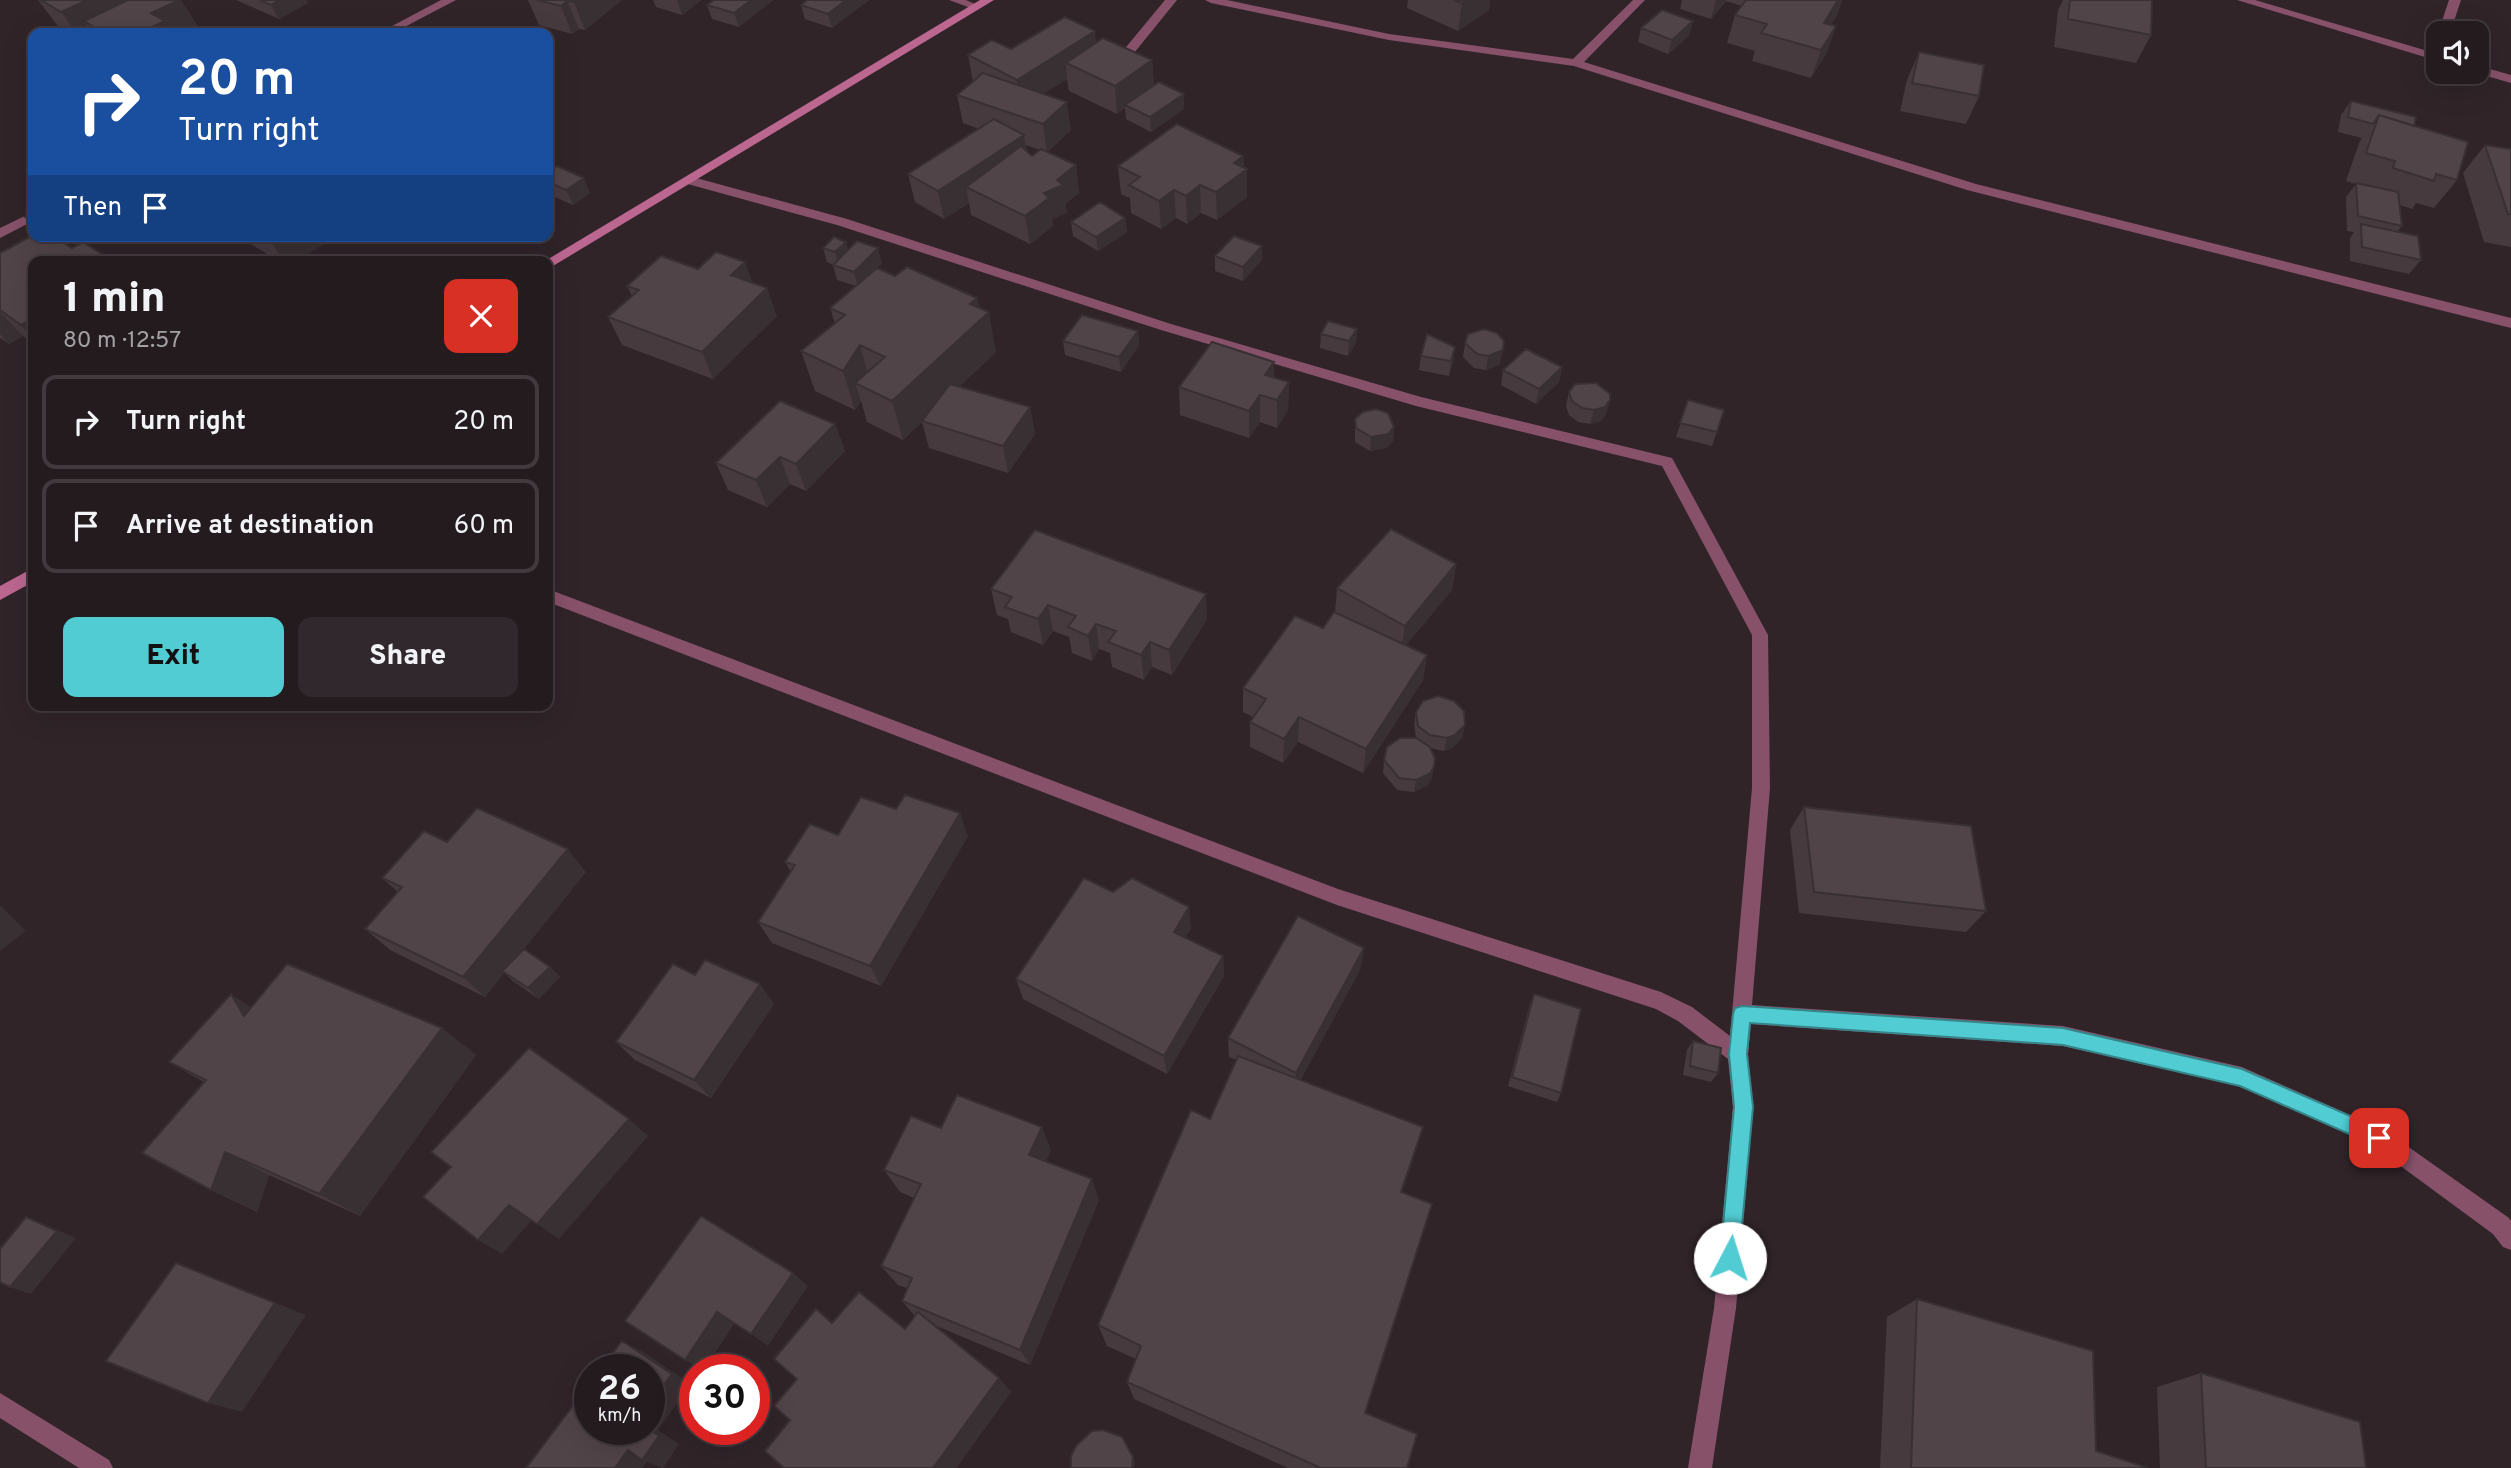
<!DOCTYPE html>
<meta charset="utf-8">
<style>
:root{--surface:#241b1f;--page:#30282c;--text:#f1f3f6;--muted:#a3a1a4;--line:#41393d;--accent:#51ccd3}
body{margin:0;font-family:Overpass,sans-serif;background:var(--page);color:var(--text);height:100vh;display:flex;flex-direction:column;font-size:26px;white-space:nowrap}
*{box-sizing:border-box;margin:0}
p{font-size:23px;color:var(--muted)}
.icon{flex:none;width:38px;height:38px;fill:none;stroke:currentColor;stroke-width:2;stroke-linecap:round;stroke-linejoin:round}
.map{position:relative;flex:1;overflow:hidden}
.details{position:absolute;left:28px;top:256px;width:525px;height:455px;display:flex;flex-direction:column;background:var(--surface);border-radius:14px;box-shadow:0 7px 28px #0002,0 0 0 2px var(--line)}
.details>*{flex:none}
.hud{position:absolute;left:28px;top:28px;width:525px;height:214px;border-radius:14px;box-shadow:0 7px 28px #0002,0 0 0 2px var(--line);background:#1a4fa0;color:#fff;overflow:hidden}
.fabs{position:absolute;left:2426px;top:21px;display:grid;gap:14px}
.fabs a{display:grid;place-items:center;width:63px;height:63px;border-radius:14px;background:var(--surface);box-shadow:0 7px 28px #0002,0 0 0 2px var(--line);font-size:35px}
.speed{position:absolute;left:574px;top:1354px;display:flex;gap:14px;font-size:35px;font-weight:700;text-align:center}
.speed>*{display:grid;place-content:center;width:91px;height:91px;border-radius:50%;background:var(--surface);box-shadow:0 7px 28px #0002,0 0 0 2px var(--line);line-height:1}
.speed small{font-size:18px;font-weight:400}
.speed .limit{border:10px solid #d22;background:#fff;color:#111}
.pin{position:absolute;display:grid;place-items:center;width:60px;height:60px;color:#fff;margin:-30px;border-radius:14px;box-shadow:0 4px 10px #0006}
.me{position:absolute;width:77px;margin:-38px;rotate:5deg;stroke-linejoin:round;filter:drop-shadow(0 0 5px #0008)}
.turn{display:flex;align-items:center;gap:24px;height:147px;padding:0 35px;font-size:32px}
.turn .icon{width:91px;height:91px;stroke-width:2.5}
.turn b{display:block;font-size:49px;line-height:60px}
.then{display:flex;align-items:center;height:66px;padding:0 35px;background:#0003;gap:14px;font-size:26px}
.round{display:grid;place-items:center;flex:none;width:74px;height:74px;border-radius:14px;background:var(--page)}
.head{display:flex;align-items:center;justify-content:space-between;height:119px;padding:0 35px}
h1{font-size:42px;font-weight:800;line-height:52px}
.action{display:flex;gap:14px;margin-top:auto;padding:14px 35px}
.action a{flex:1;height:80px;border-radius:14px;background:var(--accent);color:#111;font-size:28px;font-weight:800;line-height:80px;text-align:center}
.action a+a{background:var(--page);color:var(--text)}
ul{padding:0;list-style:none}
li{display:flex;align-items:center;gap:21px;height:94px;margin:0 14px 10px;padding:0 21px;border:4px solid var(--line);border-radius:14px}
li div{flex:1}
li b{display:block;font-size:26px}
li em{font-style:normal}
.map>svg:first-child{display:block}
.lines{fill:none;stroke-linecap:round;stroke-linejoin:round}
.street{fill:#87516a;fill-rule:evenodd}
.secondary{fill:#bc6790;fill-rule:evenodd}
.wall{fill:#463a3f;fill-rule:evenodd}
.shaded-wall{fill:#393033}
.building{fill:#514449;stroke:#393033;stroke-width:2}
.route{fill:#51ccd3;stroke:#358589;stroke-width:2}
</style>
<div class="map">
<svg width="2511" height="1468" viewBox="0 0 2511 1468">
<rect width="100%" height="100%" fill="#302429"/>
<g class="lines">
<path class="street" d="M441,0H456L393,33H379Z
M949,0H966L982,7L976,10Z
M1165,0H1177L1130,58H1122V52Z
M1205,0H1227L1389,34L1573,59L1633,0H1645L1584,62L1976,184L2511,318V328L1967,190L1574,66L1389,40L1211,3Z
M2237,0H2255L2438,54V61Z
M2449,0H2461L2450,33H2438Z
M2476,65L2511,75V83L2473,72H2476Z
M689,176L847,219L1171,324L1421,397L1672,458L1768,635L1770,788L1752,1005L2063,1026L2242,1067L2386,1131L2509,1218L2511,1221V1250L2503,1247L2493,1234L2372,1145L2240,1086L2063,1046L1751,1024L1748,1054L1753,1107L1736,1308L1712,1468H1688L1714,1308L1733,1107L1728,1059L1678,1021L1656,1009L1337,905L548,602V589L1338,889L1661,992L1692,1007L1730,1036L1752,788V635L1662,466L1416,406L1161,330L837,225L684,183L683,180Z
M33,212V221L0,238V228Z
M0,1393L109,1460L113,1468H79L0,1418Z"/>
<path class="secondary" d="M980,0H994L548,269V261H545Z
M33,568V582L0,600V586Z"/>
</g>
<path class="wall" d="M38,0H181L198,27L186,33H71L57,25Z
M236,0H306L308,3L279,19Z
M528,0H622L585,30L579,29L572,34L539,25Z
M653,0H701L682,15L656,7Z
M773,0L739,27L712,19L707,5Z
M807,0H869L832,28L805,19L801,5Z
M1408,0H1490L1489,10L1458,31L1407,8Z
M1682,0H1842L1837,15L1831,25L1836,26L1826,54L1811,78L1752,61L1755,51L1727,43L1735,15L1742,6L1726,1L1711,19L1680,9Z
M2063,0H2152L2151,35L2136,63L2054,47L2058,10Z
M1641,28L1689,36L1668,54L1638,42Z
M1096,43L1152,60L1154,85L1184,94V109L1151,132L1126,119L1125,108L1117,114L1069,91L1067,79L1043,94L1071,130L1047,152L1076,165L1079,193L1065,204L1067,213L1052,219L1053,226L1030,244L971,215L969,203L944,219L915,202L908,174L979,129L963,123L957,95L973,82L968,55L1011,49ZM1026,145L1040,150L1032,156L1027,151Z
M1919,52L1979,96L1966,124L1900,111L1907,80Z
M2351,101L2414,126L2457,180L2434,208L2416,203L2412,209L2400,205L2402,226L2397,232L2421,260L2409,274L2350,261V238L2354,232L2347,231L2346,197L2356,184L2346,181L2359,143L2362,138L2338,132L2341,115Z
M2485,145L2511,149V247L2484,242L2463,173Z
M1243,156L1244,167L1247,169V197L1217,220L1201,213L1187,224L1176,218L1161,229L1131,213L1130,198L1121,194L1118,166Z
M548,173L590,193L573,205L548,194Z
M33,212V227L25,217Z
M1125,218L1127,232L1098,251L1073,236L1071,222Z
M241,236H337L296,261H279L244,240Z
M58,240L72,248L113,261H33V344L23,336L9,344L0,338V253Z
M1262,246V260L1243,281L1215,271V256Z
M823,248L849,250L882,263L876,269L895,276L977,298L980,308L996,352L960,386L1030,407L1035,434L1008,473L929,448L922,422L903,440L867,422L861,401L855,410L815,391L801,351L835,323L830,308L856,286L837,280L833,265L827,262Z
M698,269L752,282L777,316L713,379L622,345L608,317L632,296L627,286Z
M1357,329L1356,343L1348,356L1320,348L1321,334Z
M1138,331L1139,345L1121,372L1065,355L1063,341Z
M1468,334L1500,364L1486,370L1474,368L1463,357L1465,343Z
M1455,347L1453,362L1449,376L1419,370L1421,356Z
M1274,362V377L1289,382L1288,410L1277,428L1260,422L1249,438L1180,415L1179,387Z
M1562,367L1559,382L1536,404L1501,385L1503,370Z
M1569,392L1610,400L1606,414L1601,421L1590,424L1578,422L1569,415L1566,406Z
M1688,400L1717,432L1712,446L1676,437Z
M1355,419L1394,427L1393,441L1386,448L1370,451L1355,442Z
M835,424L845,451L806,491L790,484L767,507L728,490L716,463Z
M1456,564L1452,590L1406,645L1427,655L1423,680L1363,773L1298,742L1283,763L1250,747V722L1253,717L1243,712V688L1323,628L1335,613L1337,588Z
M991,589L1207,619L1172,675L1152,667L1144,680L1112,667L1110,653L1099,649L1092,661L1072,653L1069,637L1053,631L1043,645L1011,632L1008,619L997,615Z
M1416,712L1465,725L1462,738L1452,748L1444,751L1430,748L1432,778L1428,785L1414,792L1397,790L1383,773L1384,760L1416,738L1414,725Z
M1804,807L1986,911L1966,932L1799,913L1790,830Z
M838,835L968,836L881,986L772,943L758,922L791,872L785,862Z
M447,842L586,872L522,951L550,967L560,977L539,999L513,981L504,973L485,997L390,950L365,929L398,892L382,878Z
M1113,892L1191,928L1185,938L1223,956L1224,976L1167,1074L1023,999L1016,979Z
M1361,968L1300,1080L1423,1127L1402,1193L1365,1413L1407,1468H1288L1134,1399L1127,1382L1136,1359L1107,1346L1098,1325L1210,1119L1236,1060L1229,1057L1228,1038Z
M695,975L774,1004L711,1098L635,1060L616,1042Z
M1534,994L1561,1093L1557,1102L1508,1086L1530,1004Z
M251,1007L442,1028L476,1055L360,1216L269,1175L257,1212L211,1190L204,1082L169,1062Z
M1693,1041L1718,1073L1711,1082L1683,1075L1687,1050Z
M941,1128L1051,1150L1046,1161L1099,1200L1030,1365L934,1325L999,1378L1011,1392L956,1468H784L790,1420L797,1379L832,1323L905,1329L915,1316L902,1301L907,1288L898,1285L881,1266L914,1198L900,1192L884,1170Z
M1917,1299L2096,1451L2148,1468H1880L1887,1317Z
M2201,1373L2366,1468H2160L2157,1387Z"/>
<path class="shaded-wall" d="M87,0H165L84,21L92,33H77L61,12Z
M179,0H181L198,27L186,33H145L143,31L151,13Z
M279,0H306L308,3L279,19L271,5Z
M577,0H622L585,30L574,2Z
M677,0H701L682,15Z
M751,0H773L739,27L734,13Z
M846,0H869L832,28L828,14Z
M1467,0H1490L1489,10L1458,31L1462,3Z
M1716,0H1726L1711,19Z
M1838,0H1842L1837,15L1815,51L1824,23Z
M567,1L579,29L572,34L561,6Z
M1693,21L1689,36L1668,54L1672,40Z
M1836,26L1826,54L1811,78L1821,50Z
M137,28L141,33H126Z
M1095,31L1098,59L1066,63L1067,79L1021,108L1017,80Z
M1152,60L1154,89L1125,105V108L1117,114L1115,86Z
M1184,94V109L1151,132L1150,117Z
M1067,102L1071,130L1047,153L1043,124Z
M1024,135L1028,163L966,187L969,203L944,219L938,191Z
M1243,156L1244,171L1247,169V197L1217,220L1216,192L1234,163Z
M1076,165L1079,193L1065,204L1067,213L1052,219L1053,226L1030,244L1025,216L1044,193L1057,180Z
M584,178L590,193L573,205L566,190Z
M1200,185L1201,213L1187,224L1186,196Z
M1174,190L1176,218L1161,229L1159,201Z
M1125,218L1127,232L1098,251L1096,237Z
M50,236H65L54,242Z
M271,236H337L296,261H284L268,238Z
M846,242L850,256L839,267L835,252Z
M1262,246V260L1243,281V267Z
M878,248L882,263L858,287L854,272Z
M745,262L755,290L731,275Z
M767,288L777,316L713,379L702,352Z
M977,298L982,319L989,312L996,352L903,440L892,401L970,304Z
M0,312L23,336L9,344L0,334Z
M33,318V338L21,325Z
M1357,329L1356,343L1348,356L1349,341Z
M1138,331L1139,345L1121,372L1119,357Z
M860,345L871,385L855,383L861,401L855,410L843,371Z
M1455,347L1453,362L1449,376L1451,361Z
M1503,350L1500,364L1486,370L1488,356Z
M1274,362V389L1265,375Z
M1562,367L1559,382L1536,404L1539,389Z
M1289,382L1288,410L1277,428V400Z
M1260,395V422L1249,438V411Z
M1610,400L1606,414L1601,421L1590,424L1594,410Z
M1030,407L1035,434L1008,473L1003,446Z
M835,424L845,451L806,491L796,464Z
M1394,427L1393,441L1386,448L1370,451L1371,437Z
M780,457L790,484L767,507L756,480Z
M1456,564L1452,590L1401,651L1405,626Z
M1206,594L1207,619L1172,675L1169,650Z
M1048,605L1053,631L1043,645L1038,619Z
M1096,624L1099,649L1092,661L1088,636Z
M1150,642L1152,667L1144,680L1141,655Z
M1427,655L1423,680L1363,773L1366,749Z
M1299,717L1298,742L1283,763L1284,739Z
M1465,725L1462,738L1452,748L1444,751L1447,738Z
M1434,766L1432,778L1428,785L1414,792L1416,780Z
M960,813L968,836L881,986L870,966Z
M568,849L586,872L485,997L463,977Z
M0,905L26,931L0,951Z
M1189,907L1191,928L1176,953L1174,932Z
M1364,948L1361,968L1295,1091L1296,1073Z
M1223,956L1224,976L1167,1074L1164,1056Z
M550,967L560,977L539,999L528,988Z
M760,984L774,1004L711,1098L694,1080Z
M231,994L272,1021L244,1016Z
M442,1028L476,1055L360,1216L319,1194Z
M629,1119L648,1136L559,1239L537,1224Z
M1042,1127L1051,1150L1039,1178L1029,1155Z
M1423,1127L1414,1157L1393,1219L1401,1192Z
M225,1152L269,1175L257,1212L211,1190Z
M1092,1179L1099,1200L1030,1365L1020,1350Z
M509,1205L532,1220L502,1254L478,1240Z
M26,1217L76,1238L31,1294L10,1287Z
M176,1263L306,1315L242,1412L208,1403Z
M793,1273L808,1286L768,1346L751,1334Z
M717,1312L734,1324L704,1370H702L685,1360Z
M622,1341L643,1352L691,1384L658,1430L679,1444L663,1468L647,1462L642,1468H615L628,1450L649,1429V1405Z
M999,1378L1011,1392L956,1468H933Z
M1133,1457L1135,1461L1134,1468H1132Z"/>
<path class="building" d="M41,0H87L61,12Z
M128,0H179L151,13L165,21L143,31L137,28L126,33H105L84,21Z
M260,0H279L271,5Z
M537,0H577L574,2L567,1L561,6Z
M714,0H751L734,13L707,5Z
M807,0H846L828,14L801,5Z
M1454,0H1467L1462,3Z
M1746,0H1838L1824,23L1836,26L1821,50L1761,33L1767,24L1735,15Z
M2070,0H2152L2151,35L2068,19Z
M1662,10L1693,21L1672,40L1641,28Z
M1065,17L1095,31L1017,80L968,55L992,40L1011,49Z
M1103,38L1152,60L1115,86L1066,63Z
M1919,52L1984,65L1979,96L1912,83Z
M983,73L1067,102L1043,124L957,95Z
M1159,82L1184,94L1150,117L1125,105Z
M2351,101L2416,117L2414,126L2379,115L2373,124L2348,117Z
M2379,115L2468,142L2457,180L2436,174L2434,181L2393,168L2395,161L2366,153Z
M994,119L1024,135L938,191L908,174Z
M1177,124L1243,156L1234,163L1247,169L1216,192L1200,185L1186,196L1174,190L1159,201L1129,185L1140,177L1118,166Z
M2485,145L2511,149V214H2508Z
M1021,146L1032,156L1041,149L1076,165L1057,180L1063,185L1044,193L1049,198L1025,216L966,187Z
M557,166L584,178L566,190L548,182V173Z
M2356,183L2398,192L2402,226L2358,216Z
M1100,202L1125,218L1096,237L1071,222Z
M33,212V222L25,217Z
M2361,224L2418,236L2421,260L2362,247Z
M33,235V236H53L72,248L83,242L113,261H33V318L21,325L0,310V253Z
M1234,236L1262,246L1243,267L1215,256Z
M834,237L846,242L835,252L823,248Z
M857,241L878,248L854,272L833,265Z
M716,252L745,262L731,275L767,288L702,352L608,317L639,290L627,286L661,256L698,269Z
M907,267L977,298L970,304L989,312L892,401L855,383L885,357L860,345L843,371L801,351L845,315L830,308L877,268L895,276Z
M1082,315L1138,331L1119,357L1063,341Z
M1328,321L1357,329L1349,341L1321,334Z
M1484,329L1497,333L1504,341L1503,350L1488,356L1477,354L1465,343L1468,334Z
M1427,334L1455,347L1451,361L1421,356Z
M1212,342L1274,362L1265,375L1289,382L1277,400L1260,395L1249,411L1179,387Z
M1526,349L1562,367L1539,389L1503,370Z
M1596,383L1610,394V400L1605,407L1594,410L1582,408L1572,401L1569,392L1575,384Z
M950,384L1030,407L1003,446L922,421Z
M1688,400L1724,410L1717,432L1680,423Z
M780,401L835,424L796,464L780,457L756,480L716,463Z
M1376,409L1388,413L1394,427L1388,434L1371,437L1356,428L1355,419L1363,412Z
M1391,529L1456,564L1405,626L1337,588Z
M1035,530L1206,594L1169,650L1150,642L1141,655L1108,642L1116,631L1096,624L1088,636L1068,627L1076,616L1048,605L1038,619L1005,607L1012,597L991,589Z
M1334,612L1427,655L1366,749L1299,717L1284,739L1250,722L1266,699L1243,688L1295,616L1323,628Z
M1438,696L1454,701L1464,711L1465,725L1455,735L1447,738L1430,735L1418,726L1416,712L1423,701Z
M1400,738H1416L1430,747L1435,759L1434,766L1431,773L1416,780L1399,778L1384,760L1387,747Z
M905,795L960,813L870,966L758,922L795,865L785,862L810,824L838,835L861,797L896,809Z
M1804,807L1971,826L1986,911L1814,892Z
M477,808L568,849L463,977L365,929L402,887L382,878L424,831L447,842Z
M1084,878L1113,892L1132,878L1189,907L1174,932L1223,956L1164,1056L1016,979Z
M1298,916L1364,948L1296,1073L1228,1038Z
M524,949L550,967L528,988L502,971Z
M705,960L760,984L694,1080L616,1042L673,964L695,975Z
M287,964L442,1028L319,1194L225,1152L211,1190L142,1153L206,1080L169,1062L231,994L244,1016Z
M1534,994L1581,1009L1561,1093L1512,1077Z
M1693,1041L1721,1048L1718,1073L1690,1066Z
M529,1048L629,1119L537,1224L509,1205L478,1240L423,1197L451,1167L431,1152Z
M1238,1056L1423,1127L1401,1192L1432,1204L1365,1413L1417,1434L1407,1468H1321L1127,1382L1141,1346L1098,1325L1191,1110L1210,1119Z
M957,1095L1042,1127L1029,1155L1092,1179L1020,1350L902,1301L912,1278L881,1266L921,1184L884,1170L911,1116L941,1128Z
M701,1216L793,1273L751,1334L717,1312L685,1360L625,1321Z
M26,1217L57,1231L10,1287L0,1282V1249Z
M176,1263L275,1303L208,1403L106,1361Z
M859,1292L905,1329L918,1312L999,1378L933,1468H784L765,1451L790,1420L774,1406L797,1379L774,1359L816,1309L832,1323Z
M1917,1299L2093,1351L2096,1451L2148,1468H1911Z
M622,1341L672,1374L649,1405V1370H600Z
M2201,1373L2360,1422L2366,1468H2206Z
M590,1383V1430L649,1429L659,1436L642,1460L628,1450L615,1468H526Z
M1103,1430L1122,1437L1133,1457L1132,1468H1071V1456L1076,1446L1092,1431Z"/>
<path class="route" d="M1742,1006L2063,1028L2242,1069L2385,1131L2388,1138L2385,1145L2379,1147L2240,1086L2063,1045L1750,1023L1747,1054L1753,1107L1739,1258L1737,1265L1730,1268L1722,1265L1720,1258L1734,1107L1729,1054L1733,1014L1735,1008Z"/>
</svg>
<div class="fabs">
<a><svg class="icon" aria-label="sound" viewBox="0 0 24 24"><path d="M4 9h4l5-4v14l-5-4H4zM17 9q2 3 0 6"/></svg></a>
</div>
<div class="speed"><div>26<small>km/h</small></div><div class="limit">30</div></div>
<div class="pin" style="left:2379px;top:1138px;background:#d93025"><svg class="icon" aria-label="arrive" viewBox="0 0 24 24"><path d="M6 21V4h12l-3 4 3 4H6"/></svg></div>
<svg class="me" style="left:1730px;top:1258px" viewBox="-20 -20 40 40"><circle r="19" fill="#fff"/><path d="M0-13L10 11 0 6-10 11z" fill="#51ccd3"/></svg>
<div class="hud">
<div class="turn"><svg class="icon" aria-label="right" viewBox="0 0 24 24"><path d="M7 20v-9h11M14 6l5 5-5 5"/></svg><div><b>20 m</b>Turn right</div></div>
<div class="then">Then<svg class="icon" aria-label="arrive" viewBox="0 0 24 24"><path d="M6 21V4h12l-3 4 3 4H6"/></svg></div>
</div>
<section class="details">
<div class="head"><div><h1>1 min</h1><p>80 m · 12:57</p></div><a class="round" style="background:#d93025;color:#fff"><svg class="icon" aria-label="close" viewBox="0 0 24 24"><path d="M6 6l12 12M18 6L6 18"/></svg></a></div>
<ul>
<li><svg class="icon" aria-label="right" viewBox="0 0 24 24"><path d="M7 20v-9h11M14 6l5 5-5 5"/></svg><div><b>Turn right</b></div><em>20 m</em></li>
<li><svg class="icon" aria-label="arrive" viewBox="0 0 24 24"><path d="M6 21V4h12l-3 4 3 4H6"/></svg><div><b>Arrive at destination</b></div><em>60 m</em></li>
</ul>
<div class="action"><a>Exit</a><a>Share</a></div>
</section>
</div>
